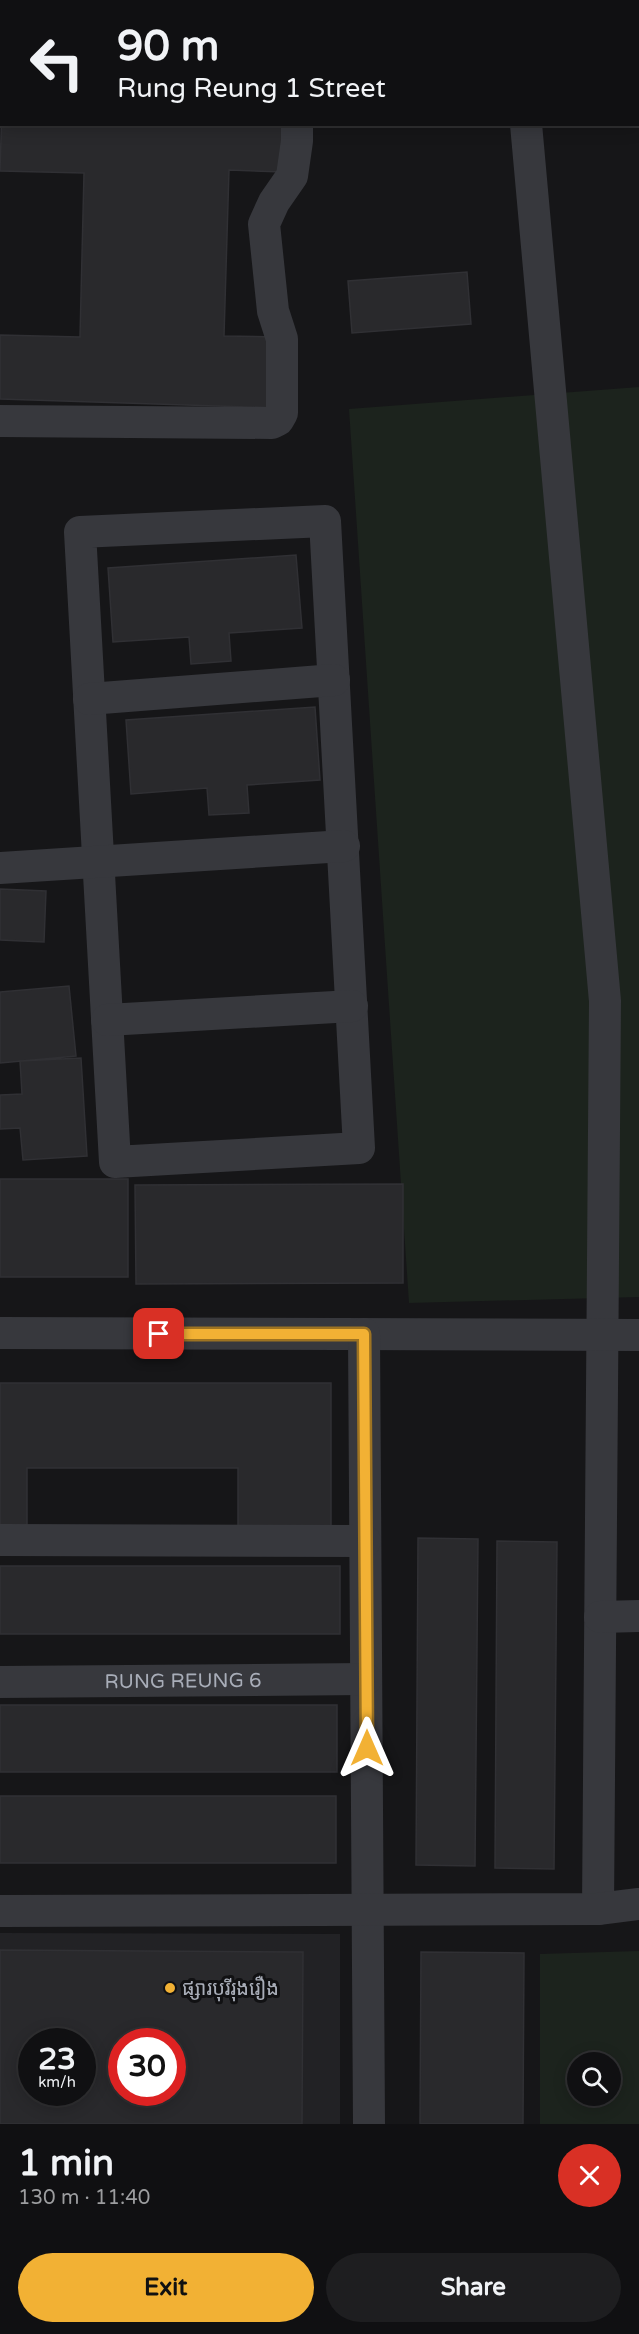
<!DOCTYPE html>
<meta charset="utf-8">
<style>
:root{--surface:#101012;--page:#1e1e20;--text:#f1f3f6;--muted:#9c9d9f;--line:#303032;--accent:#f2b134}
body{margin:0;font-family:"Varela Round","Noto Sans Khmer",sans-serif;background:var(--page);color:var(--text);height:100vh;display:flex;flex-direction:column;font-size:22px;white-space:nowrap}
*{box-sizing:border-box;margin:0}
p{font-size:20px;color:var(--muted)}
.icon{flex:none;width:33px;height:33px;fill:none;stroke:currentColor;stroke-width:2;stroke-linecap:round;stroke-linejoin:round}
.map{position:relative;height:2124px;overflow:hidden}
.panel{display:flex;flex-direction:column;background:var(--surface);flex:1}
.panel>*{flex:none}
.guide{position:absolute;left:0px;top:0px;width:639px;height:126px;box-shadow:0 3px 15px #0003,0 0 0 2px var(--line);background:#101012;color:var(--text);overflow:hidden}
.fabs{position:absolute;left:567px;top:2052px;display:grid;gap:12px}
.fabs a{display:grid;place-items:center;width:54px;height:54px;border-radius:50%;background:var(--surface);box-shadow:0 3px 15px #0003,0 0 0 2px var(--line);font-size:30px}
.speed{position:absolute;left:18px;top:2028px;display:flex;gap:12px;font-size:30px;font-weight:700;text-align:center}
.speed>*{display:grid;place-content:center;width:78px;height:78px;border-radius:50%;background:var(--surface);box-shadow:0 3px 15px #0003,0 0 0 2px var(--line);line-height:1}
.speed small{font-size:15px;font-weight:400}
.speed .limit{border:9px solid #d22;background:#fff;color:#111}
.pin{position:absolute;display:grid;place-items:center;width:51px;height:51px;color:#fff;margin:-26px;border-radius:12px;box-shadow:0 3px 9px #0006}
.me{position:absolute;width:66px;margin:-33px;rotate:0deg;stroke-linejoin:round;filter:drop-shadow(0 0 4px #0008)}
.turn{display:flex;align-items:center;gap:21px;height:126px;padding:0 18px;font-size:27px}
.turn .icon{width:78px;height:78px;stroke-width:2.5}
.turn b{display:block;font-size:42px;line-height:51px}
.round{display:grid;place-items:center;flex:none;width:63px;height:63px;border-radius:32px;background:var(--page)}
.headline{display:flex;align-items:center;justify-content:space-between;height:102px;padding:0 18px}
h1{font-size:36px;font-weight:800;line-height:45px}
.primary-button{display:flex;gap:12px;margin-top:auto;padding:12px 18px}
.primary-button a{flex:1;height:69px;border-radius:36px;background:var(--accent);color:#111;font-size:24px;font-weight:800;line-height:69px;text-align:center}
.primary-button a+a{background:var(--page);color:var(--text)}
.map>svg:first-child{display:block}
.built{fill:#222225;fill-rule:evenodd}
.green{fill:#1c231d;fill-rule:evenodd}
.building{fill:#29292c;stroke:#303034;stroke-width:1.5;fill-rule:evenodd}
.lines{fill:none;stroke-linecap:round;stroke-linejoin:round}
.minor{stroke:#37383d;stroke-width:32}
.route-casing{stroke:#9d7322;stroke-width:15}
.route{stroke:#f2b134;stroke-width:10}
.poi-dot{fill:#f2b134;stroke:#111113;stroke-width:2}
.labels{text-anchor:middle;stroke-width:6;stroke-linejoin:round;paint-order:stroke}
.street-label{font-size:20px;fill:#a8adb8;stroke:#111113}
.poi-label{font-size:20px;fill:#a8adb8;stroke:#111113;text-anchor:start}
</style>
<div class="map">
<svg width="639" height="2124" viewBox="0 0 639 2124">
<rect width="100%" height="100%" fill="#161618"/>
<path class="built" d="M0,1933L340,1934V2124H0ZM32,2042H82V2092H32ZM122,2042H172V2092H122Z"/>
<path class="green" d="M639,387V1297L409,1303L349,409Z
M639,1951V2124H540V1954ZM578,2062H610V2096H578Z"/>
<path class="building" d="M2,105V124H284L283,172L229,170L224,336L280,337L277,408L0,399V335L80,337L84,173L0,171Z
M467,272L471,324L352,333L348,281Z
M296,555L302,628L229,633L231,661L191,664L189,637L113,642L108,568Z
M315,707L320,780L247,785L249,813L209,815L207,788L131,794L126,720Z
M0,889L46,891L44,942L0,940Z
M69,986L76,1056L0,1063V992Z
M81,1058L87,1156L23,1160L20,1128L0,1129V1095L22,1094L20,1061Z
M0,1179H128V1277H0Z
M403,1184V1283L136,1284L135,1185Z
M0,1383H331V1533H238V1468H27V1527H0Z
M418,1538L478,1539L475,1866L416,1865Z
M497,1541L557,1542L554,1869L495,1868Z
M0,1566H340V1634H0Z
M0,1705H337V1772H0Z
M0,1796H336V1863H0Z
M0,1950L303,1952L302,2124H0ZM32,2042H82V2092H32ZM122,2042H172V2092H122Z
M421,1952L524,1953L523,2124H420Z"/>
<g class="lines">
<g class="minor">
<path d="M515,0V2"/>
<path d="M0,99H2"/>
<path d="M526,124L605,1001L598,1909"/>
<path d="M0,421L272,423L278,420L282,413V339L273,311L264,224L274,202L292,176L297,141V124"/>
<path d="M325,521L359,1148L115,1162L80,532Z"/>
<path d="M89,699L334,680"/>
<path d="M0,868L344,846"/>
<path d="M107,1020L352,1006"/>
<path d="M0,1333L639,1335"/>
<path d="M364,1334L369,2124"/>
<path d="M0,1540L365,1541"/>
<path d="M600,1617L639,1616"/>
<path id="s1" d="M0,1682L366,1679"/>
<path d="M0,1911L598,1909L639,1904"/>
</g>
</g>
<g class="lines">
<g class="route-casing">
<path id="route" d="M159,1334H364L367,1748"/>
</g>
<use href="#route" class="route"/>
</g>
<circle class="poi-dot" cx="170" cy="1988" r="6"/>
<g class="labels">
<g class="street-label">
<text dy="7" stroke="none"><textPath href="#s1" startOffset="183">RUNG REUNG 6</textPath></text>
</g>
<g class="poi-label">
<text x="182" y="1995">ផ្សារបុរីរុងរឿង</text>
</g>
</g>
</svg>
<div class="fabs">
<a><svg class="icon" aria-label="search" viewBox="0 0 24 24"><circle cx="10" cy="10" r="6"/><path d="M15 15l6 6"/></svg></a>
</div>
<div class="speed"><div>23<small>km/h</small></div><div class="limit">30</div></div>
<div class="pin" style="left:159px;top:1334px;background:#d93025"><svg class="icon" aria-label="arrive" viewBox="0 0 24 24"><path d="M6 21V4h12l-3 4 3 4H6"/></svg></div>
<svg class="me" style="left:367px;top:1748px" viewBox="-20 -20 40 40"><path d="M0-17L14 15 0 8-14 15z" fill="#f2b134" stroke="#fff" stroke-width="4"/></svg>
<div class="guide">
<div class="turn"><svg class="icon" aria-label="left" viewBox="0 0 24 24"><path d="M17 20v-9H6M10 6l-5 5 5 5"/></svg><div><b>90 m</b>Rung Reung 1 Street</div></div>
</div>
</div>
<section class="panel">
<div class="headline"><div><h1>1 min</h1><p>130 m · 11:40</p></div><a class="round" style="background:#d93025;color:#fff"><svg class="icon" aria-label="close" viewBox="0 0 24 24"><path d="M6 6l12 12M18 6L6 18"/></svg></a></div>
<div class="primary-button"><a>Exit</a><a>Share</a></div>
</section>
